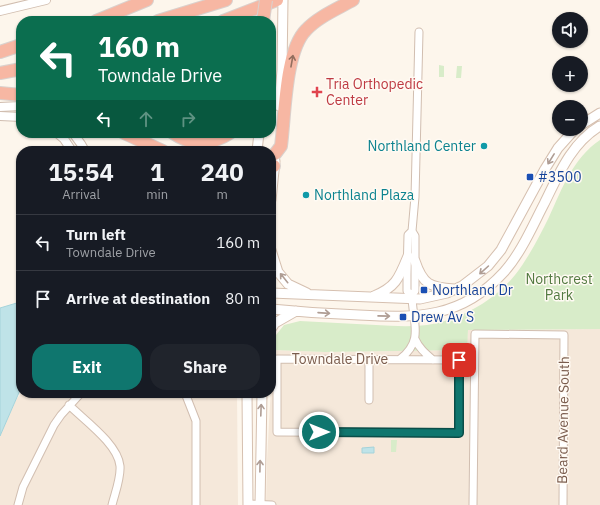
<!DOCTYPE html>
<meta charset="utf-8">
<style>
:root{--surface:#171b24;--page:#20242c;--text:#f1f3f6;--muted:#9ea1a6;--line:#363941;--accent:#0f766e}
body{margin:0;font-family:"IBM Plex Sans",sans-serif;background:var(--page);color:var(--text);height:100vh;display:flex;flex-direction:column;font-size:15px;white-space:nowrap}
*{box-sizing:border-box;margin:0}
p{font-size:13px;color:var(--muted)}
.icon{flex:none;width:22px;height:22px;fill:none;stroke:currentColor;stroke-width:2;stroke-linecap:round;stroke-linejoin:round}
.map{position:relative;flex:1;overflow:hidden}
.side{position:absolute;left:16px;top:146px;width:260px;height:252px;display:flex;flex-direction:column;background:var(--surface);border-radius:16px;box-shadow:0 1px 3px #0004}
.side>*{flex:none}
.banner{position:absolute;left:16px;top:16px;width:260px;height:122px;border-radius:16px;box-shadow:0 1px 3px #0004;background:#0b6e4f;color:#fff;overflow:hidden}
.controls{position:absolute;left:552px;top:12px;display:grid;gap:8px}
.controls a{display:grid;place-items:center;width:36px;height:36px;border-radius:50%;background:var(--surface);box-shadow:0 1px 3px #0004;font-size:20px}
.pin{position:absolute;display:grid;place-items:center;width:34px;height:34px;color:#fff;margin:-17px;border-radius:8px;box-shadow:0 2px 6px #0006}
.me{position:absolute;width:44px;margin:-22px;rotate:90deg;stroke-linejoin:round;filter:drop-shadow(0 0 3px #0008)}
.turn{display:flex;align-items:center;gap:14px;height:84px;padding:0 16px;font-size:18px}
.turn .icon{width:52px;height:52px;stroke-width:2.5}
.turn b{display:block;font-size:28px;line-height:34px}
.lanes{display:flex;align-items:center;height:38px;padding:0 16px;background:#0003;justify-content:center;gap:20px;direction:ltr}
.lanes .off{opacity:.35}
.eta{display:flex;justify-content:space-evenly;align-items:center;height:68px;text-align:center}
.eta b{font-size:24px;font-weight:700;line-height:28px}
.cta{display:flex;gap:8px;margin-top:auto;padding:8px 16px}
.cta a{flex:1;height:46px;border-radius:16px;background:var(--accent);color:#fff;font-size:16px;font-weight:700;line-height:46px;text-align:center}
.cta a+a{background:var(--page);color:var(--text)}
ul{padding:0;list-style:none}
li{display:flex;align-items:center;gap:12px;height:56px;padding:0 16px;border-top:1px solid var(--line)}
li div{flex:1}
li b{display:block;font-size:15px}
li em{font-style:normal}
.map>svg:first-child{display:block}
.residential{fill:#f5e8da}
.green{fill:#d8ecc9}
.water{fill:#bfe3e8;stroke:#a5d3da}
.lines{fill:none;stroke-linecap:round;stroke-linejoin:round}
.minor-casing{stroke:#d1beb0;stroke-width:9}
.tertiary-casing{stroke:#d1beb0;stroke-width:10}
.secondary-casing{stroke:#d6c0b0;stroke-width:11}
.motorway-casing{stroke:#dad1cd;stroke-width:14}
.minor{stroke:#fff;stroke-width:7}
.tertiary{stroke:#fff;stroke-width:8}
.secondary{stroke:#fff;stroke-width:9}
.motorway{stroke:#f7b7a3;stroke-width:12}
.motorway-bridge-casing{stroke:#dad1cd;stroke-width:14;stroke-linecap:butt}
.motorway-bridge{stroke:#f7b7a3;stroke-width:12}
.oneway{stroke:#936e5e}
.oneway2{stroke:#af9d94}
.route-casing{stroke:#0a4d48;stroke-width:10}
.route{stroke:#0f766e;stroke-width:7}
.health-dot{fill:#e0444e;stroke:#fffaf3;stroke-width:1.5}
.culture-dot{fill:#0f9aa8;stroke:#fffaf3;stroke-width:1.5}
.transit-dot{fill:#1a4fb4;stroke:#fffaf3;stroke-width:1.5}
.labels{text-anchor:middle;stroke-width:3;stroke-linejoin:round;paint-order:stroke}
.health-label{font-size:14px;fill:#be3a42;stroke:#fffaf3;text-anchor:start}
.culture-label{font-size:14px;fill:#0d838f;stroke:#fffaf3;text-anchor:end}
.transit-label{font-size:14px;fill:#164399;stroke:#fffaf3;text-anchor:start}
.park-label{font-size:14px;fill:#537a41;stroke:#fffaf3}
.street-label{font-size:14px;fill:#7a5c4d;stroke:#fffaf3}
</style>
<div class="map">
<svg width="600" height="505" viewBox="0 0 600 505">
<rect width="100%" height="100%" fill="#fdf6ec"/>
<path class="residential" d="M600,329V505H266L267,460L273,350L325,352L466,350L468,330Z
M22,393H237L238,505H0V436L17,398Z"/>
<path class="green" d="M439,65L444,66V77H439Z
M457,66H462L461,78H456Z
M600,140V329L468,330L467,350L325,352L273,350L276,335L284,325L300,321C325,322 350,324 376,325C393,326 410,327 427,325C460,320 494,301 515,275C529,257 539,237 549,217C562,189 573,158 600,140Z
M391,440H397L396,452H391Z"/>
<path class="water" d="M20,302L21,303V388L0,436V308Z
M374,447V453H362V448Z"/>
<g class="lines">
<g class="minor-casing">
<path id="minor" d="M412,295L407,291V275L408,235L412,231
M415,339C419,348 425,353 433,360
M277,359L459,360V433L277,432Z
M400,359C425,340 412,321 412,295L415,291V236L412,231L415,197L419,32
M369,360V400
M185,393L196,421V505
M69,405C84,420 118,444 120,466C121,478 115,493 112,505
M248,504L272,505
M18,505L23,487L54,425L61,415L81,393
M473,505L475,334L564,335L563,505"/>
</g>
<g class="tertiary-casing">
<path id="tertiary" d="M0,11L46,0
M0,107L21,106
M0,116L21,117
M57,133L64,139L72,151
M73,133L81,144L85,151"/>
</g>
<g class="secondary-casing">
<path id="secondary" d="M279,106L282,70L283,0
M581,125L600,113
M257,151L259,133
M271,200L275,161
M271,250L278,272L288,284L307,293
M415,261C423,285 430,287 454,289
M271,293L420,299L447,293L462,286L488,266L501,250L545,169L558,148L575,129
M374,296C396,287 399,278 408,256
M271,309C300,312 329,314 359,315C417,318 461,319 504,272C521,253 532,227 544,204C558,176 571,143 600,126
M271,329L275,323L296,311
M247,393L248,505
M260,505L262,393"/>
</g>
<g class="motorway-casing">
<path id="motorway" d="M96,21L147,0
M158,21L226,0
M223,21L277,0
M0,52L21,45
M0,73L21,69
M0,93L21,95
M124,133L163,151
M173,133C191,146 212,145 230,133
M275,154L281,146C285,116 285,51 306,30C318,17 337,9 353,0
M271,166H274"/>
</g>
<use href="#minor" class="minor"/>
<use href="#tertiary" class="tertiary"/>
<use href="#secondary" class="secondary"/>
<use href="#motorway" class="motorway"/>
<g class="motorway-bridge-casing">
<path id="motorway-bridge" d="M263,21L266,0"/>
</g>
<use href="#motorway-bridge" class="motorway-bridge"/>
</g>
<defs><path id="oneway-shaft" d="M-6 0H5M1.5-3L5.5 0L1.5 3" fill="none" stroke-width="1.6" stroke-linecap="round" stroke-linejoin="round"/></defs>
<use class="oneway" href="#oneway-shaft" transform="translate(292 61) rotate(-80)"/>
<g class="oneway2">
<use href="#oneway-shaft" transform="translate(551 159) rotate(122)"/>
<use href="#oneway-shaft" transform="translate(484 270) rotate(138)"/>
<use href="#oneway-shaft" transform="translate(284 278) rotate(-129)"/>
<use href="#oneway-shaft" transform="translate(324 313) rotate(4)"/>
<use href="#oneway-shaft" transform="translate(384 316) rotate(1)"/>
<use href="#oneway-shaft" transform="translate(261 410) rotate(-88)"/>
<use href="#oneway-shaft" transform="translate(260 466) rotate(-89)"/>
</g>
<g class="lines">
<g class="route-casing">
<path id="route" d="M319,432L459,433V360"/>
</g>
<use href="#route" class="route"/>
</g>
<path class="health-dot" d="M315 86h4v4h4v4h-4v4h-4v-4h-4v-4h4z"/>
<g class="culture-dot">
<circle cx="484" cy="146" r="4"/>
<circle cx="306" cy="195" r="4"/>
</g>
<g class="transit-dot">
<rect x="526" y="173" width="8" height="8" rx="2"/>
<rect x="420" y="286" width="8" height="8" rx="2"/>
<rect x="399" y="313" width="8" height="8" rx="2"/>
</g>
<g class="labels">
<g class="health-label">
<text x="326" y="89">Tria Orthopedic<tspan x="326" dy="16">Center</tspan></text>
</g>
<g class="culture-label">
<text x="476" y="151">Northland Center</text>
<text x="314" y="200" text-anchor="start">Northland Plaza</text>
</g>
<g class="transit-label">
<text x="538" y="182">#3500</text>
<text x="432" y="295">Northland Dr</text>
<text x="411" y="322">Drew Av S</text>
</g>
<g class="park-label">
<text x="559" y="284">Northcrest<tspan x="559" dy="16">Park</tspan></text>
</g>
<g class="street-label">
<text x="340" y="364">Towndale Drive</text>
<text transform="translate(563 420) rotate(-89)" y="5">Beard Avenue South</text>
</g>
</g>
</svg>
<div class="controls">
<a><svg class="icon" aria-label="sound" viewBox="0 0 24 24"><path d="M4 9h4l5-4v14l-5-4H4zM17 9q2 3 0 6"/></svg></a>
<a>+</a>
<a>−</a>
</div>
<div class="pin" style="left:459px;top:360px;background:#d93025"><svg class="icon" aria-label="arrive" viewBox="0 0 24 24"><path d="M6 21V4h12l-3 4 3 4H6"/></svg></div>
<svg class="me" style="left:319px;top:432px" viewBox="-20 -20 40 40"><circle r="17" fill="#0f766e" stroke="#fff" stroke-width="3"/><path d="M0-11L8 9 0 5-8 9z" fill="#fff"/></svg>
<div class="banner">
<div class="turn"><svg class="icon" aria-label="left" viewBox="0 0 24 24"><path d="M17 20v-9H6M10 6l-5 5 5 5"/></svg><div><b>160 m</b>Towndale Drive</div></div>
<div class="lanes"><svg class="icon" aria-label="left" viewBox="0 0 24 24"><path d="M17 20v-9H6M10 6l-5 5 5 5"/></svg><svg class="icon off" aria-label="ahead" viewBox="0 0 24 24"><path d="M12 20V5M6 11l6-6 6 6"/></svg><svg class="icon off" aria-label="right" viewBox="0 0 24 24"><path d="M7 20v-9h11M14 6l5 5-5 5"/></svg></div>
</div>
<section class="side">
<div class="eta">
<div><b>15:54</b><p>Arrival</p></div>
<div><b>1</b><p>min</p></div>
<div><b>240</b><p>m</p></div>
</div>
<ul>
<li><svg class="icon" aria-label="left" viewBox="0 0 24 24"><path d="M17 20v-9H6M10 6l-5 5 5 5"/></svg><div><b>Turn left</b><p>Towndale Drive</p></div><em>160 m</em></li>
<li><svg class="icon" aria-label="arrive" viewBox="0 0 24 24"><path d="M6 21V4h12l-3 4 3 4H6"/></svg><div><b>Arrive at destination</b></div><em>80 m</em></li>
</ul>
<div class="cta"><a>Exit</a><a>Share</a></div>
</section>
</div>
